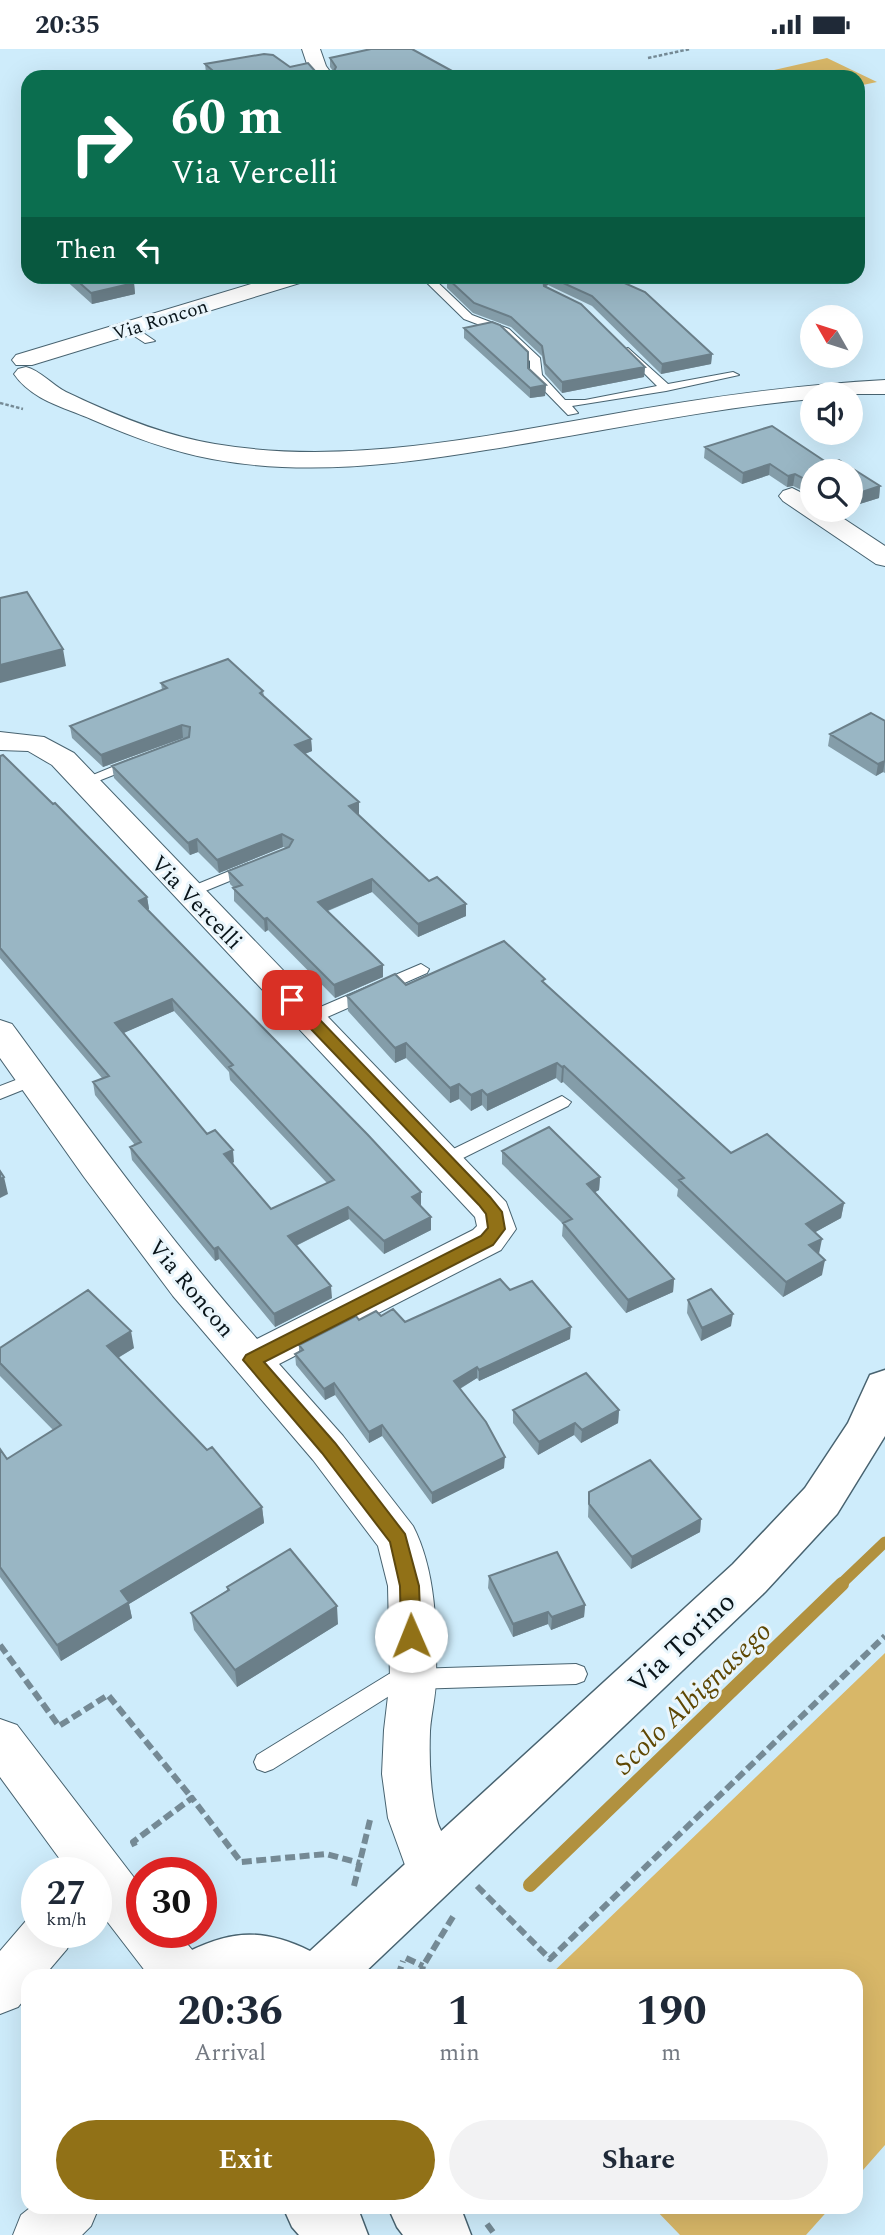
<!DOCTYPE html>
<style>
:root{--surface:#fff;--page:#f2f2f3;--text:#1f2937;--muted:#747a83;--accent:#917117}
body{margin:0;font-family:Spectral,serif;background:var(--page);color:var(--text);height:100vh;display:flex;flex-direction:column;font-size:26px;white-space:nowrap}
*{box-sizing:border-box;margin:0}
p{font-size:23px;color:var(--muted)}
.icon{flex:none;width:38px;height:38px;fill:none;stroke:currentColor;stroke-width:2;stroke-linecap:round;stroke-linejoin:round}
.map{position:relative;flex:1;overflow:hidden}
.side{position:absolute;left:21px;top:1920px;width:842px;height:245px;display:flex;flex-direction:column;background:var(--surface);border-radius:21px;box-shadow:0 7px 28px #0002}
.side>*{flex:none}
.banner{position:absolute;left:21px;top:21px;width:844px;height:214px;border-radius:21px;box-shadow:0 7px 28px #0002;background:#0b6e4f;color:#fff;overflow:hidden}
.needle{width:46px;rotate:309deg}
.fabs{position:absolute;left:800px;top:256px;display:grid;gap:14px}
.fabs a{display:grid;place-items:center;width:63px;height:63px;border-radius:50%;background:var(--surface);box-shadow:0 7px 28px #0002;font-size:35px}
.speed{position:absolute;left:21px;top:1808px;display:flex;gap:14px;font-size:35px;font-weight:700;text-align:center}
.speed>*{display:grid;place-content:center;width:91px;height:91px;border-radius:50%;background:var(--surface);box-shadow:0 7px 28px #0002;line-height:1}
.speed small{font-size:18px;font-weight:400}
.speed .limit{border:10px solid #d22;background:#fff;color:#111}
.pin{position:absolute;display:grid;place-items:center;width:60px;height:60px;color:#fff;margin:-30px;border-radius:14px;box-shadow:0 4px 10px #0006}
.me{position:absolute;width:77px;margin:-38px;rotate:359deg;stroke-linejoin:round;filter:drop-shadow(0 0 5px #0008)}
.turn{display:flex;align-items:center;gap:24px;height:147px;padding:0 35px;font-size:32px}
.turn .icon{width:91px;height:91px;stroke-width:2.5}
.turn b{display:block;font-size:49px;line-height:60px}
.then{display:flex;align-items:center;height:66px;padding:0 35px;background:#0003;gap:14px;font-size:26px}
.eta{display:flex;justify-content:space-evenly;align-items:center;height:119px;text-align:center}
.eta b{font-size:42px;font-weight:700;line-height:49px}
.action{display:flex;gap:14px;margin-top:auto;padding:14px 35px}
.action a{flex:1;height:80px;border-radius:42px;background:var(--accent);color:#fff;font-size:28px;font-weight:700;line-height:80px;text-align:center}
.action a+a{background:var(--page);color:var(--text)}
.status{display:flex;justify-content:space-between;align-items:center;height:49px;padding:0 35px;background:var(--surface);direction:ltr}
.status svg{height:19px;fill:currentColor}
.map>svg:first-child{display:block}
.green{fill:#d8b768}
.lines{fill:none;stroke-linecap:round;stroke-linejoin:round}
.stream-far1{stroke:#b1913f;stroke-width:11}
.stream{stroke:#b1913f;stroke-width:14}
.service-casing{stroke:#486370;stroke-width:2}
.minor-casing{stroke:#486370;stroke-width:2}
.tertiary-casing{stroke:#486370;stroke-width:3}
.path-far1{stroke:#758a95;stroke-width:2.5;stroke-dasharray:3.5 2;stroke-linecap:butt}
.path{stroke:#758a95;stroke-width:6;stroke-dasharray:10 4.5;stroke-linecap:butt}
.service{fill:#fff;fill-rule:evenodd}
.minor{fill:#fff;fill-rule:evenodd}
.tertiary{fill:#fff;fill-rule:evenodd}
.wall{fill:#849da9;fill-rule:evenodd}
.shaded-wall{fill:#6b7f89}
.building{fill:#99b6c4;stroke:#6b7f89;stroke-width:2;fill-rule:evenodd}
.route{fill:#917117;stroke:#5e490f;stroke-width:2}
.labels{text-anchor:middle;stroke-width:6;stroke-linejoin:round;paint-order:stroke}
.far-street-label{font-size:19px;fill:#091419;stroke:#eaf6fc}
.street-label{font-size:23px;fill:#091419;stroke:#eaf6fc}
.near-street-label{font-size:28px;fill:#091419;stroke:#eaf6fc}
.near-water-label{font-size:28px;font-style:italic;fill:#5e4703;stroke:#eaf6fc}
</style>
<div class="status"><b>20:35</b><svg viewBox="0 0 49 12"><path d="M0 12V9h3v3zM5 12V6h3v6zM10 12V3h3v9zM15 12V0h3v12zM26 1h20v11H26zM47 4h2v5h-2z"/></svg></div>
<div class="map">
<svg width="885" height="2186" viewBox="0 0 885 2186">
<rect width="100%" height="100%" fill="#ceecfb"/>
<path class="green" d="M827,9L877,33L858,37V28H743Z
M885,1604V2096L856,2129V1927H549Z
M653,2158H831L806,2186H680Z"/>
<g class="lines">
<path class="stream-far1" d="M840,1536L885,1493"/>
<path class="stream" d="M530,1836L842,1535"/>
<g class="service-casing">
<path id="service" d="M421,228H432L472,266L509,280L540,309L542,326L565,351H585L657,337L622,302L628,299L668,335L733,323L739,326L666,342L572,357L578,364L568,366L530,327V312L501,284L464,270Z
M125,277H133L155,292L145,294L125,281Z
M134,709L141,713L139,716L88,736L83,737L76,733Z
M249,814L254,816L257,819L254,822L193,847H183L180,844L183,841Z
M421,915L429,920L427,924L316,973H304L302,969L304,965Z
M34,1024L40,1026L42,1030L40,1034L0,1050V1037Z
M562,1047L571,1053L568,1057L451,1115H439L436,1111L439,1107Z
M576,1615L584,1618L587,1625L584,1632L576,1635L413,1640L394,1644L273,1720L265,1723L257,1720L254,1713L257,1706L389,1625L413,1620Z"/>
</g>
<g class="minor-casing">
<path id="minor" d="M302,0H320L326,17L334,28H315L308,18Z
M274,228H306L303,233L32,316H16L12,311L16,306Z
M26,318C40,321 52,336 66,343C112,365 164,387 215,395C344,417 475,389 602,367C696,350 790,336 885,331V345H812V350C703,360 595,384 486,401C396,416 303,427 212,410C169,402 130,387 91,370C63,358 32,351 14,325L18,320Z
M792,439L812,449V460H829L885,497V517L876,515L783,452L779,447L783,442Z
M0,683L44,688L74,704L506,1153L516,1180L501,1201L279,1315L343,1387L413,1477C436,1522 437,1579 436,1629C436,1647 431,1665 430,1682C429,1711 430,1739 436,1767C440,1788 455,1799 464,1818L456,1834L439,1841L422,1834L405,1816L388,1769L382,1725L384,1681L390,1630L388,1537L378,1497L313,1411L173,1247L84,1128L0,1009V971L12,975C91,1083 169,1190 257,1290L473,1181L477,1177L475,1168L52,716L28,702L0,701Z
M0,1670L17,1676L142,1839V1883H177L199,1909L206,1927H149L96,1858V1824H70L0,1728Z
M37,1864V1883H74L67,1900L44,1927H28V1946L18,1958L0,1965V1902L31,1866Z
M31,2158H99L91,2177L82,2186H13L21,2166Z"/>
</g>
<g class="tertiary-casing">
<path id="tertiary" d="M885,1321V1387L837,1465L765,1543L361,1927H170L178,1908C226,1882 260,1877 310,1902L733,1515L805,1439L848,1374L870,1326Z
M283,2158H352L360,2165L368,2186H299L292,2178Z
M388,2158H456L463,2165L471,2186H403L397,2178Z"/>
</g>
<path class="path-far1" d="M648,9L690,0
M0,354L23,360"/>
<path class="path" d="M0,1596L59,1677L108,1646L192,1749
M135,1797L133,1793L192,1749L241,1813L326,1805L360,1814
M354,1837L370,1771
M477,1837L550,1910L885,1587
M406,1909L423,1917
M398,1927L403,1912
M421,1927L423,1917L454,1866
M487,2175L495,2186"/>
<use href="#service" class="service"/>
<use href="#minor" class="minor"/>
<use href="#tertiary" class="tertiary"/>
</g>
<path class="wall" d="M330,9L463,28H211L206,24L205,15L290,18L315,22H333L330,18Z
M62,228H167L134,234L135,245L92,255Z
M455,228H611L712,305L711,315L661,325L592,257L548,236L546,237L645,318L644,328L562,344L545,325L542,307L511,278L473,264L447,239V229Z
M464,279L528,319L546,336L545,347L530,349L464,289Z
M772,377L829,415L839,411L880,437L879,449L850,458V422H812V446L793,437L787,438L769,426L742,435L704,409L705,398Z
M161,634L263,642L264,647L311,690L312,702L305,705L359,753V766H358L466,867L418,888L372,843L328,862L383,928L335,949L268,881L265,883L234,852V839L230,835L228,822L286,799L283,798L219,824L198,803L190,806L114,729L112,717L186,689H183L103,718L72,689L70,677L162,641Z
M885,672V724L883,723L876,727L828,697L830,685Z
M0,707L147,848L149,860L148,861L421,1156H420L431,1181L384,1205L349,1170L296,1197L332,1249L275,1278L219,1210L215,1212L132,1111L130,1098L135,1096L95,1046L93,1033L102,1029L0,909ZM174,962L229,1023L230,1031L327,1134L271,1160L232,1114L234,1113L207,1085L123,984Z
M545,935L731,1104L844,1154L841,1169L815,1183L822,1226L783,1248L677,1147L678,1140L563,1033L561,1034L556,1029L487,1062L482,1056L471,1062L459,1050L450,1054L406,1009L395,1014L348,962L347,947L406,936Z
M502,1102L600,1128L599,1141L595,1143L674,1230L673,1243L626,1264L562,1187L563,1175L502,1115Z
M510,1241L570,1290L479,1332L477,1329L460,1340L504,1419L432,1455L382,1387L369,1394L335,1346L325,1351L296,1316L295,1305L299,1302V1296L359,1271L381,1267L405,1273Z
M688,1251L731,1277L701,1292L687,1264Z
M0,1299H134L118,1309L262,1458L264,1474L129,1555L132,1569L61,1612L0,1528V1400L7,1410L53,1381L0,1327Z
M513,1361H619L618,1374L581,1394L574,1386L538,1406L513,1374Z
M589,1443L701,1470L700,1483L631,1520L588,1468Z
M489,1527L585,1556L584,1568L551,1581L548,1575L513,1588L488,1539Z
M227,1538L338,1575L237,1638L194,1581L191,1564L227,1541Z"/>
<path class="shaded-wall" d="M123,228H167L134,234L135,245L92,255L91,244Z
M547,228H549L548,236L543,238V229Z
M712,305L711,315L661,325L662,315Z
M645,318L644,328L562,344V333Z
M546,336L545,347L530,349V339Z
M770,415L769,426L742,435L743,424Z
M795,425L793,437L787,438L788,427Z
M880,437L879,449L850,458V447Z
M63,600L66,617L0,634V616Z
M182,676L183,689L103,718L101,706Z
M311,690L312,702L296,708L295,696Z
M885,712L883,723L876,727L878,715Z
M359,753V766L349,770V757Z
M282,785L283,798L219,824L217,811Z
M197,790L198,803L190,806L188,794Z
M372,830V843L319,865L318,853Z
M147,848L149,860L140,864L139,852Z
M466,855V867L418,888V875Z
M267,869L268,881L265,883L264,870Z
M383,916V928L335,949L334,936Z
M172,950L174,962L117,987L115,974Z
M406,994V1009L395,1014V999Z
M557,1014L556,1029L487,1062V1046Z
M564,1017L563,1033L561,1034L562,1018Z
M459,1035V1050L450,1054V1039Z
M482,1041V1056L471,1062V1046Z
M233,1101L234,1113L225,1118L224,1105Z
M4,1128L8,1145L0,1149V1130Z
M600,1128L599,1141L586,1148L587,1135Z
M421,1143V1156L412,1160V1148Z
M844,1154L841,1169L803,1190L806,1175Z
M348,1158L349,1170L289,1200L288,1187Z
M431,1168V1181L384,1205V1192Z
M822,1190L819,1205L809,1196Z
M218,1198L219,1210L215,1212L214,1200Z
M825,1211L822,1226L783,1248L786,1233Z
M674,1230L673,1243L626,1264L628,1251Z
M331,1237L332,1249L275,1278L274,1265Z
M733,1265L731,1277L701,1292L702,1279Z
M571,1278L570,1290L479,1332V1321Z
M131,1282L134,1299L109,1314L107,1297Z
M477,1318V1329L454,1343V1332Z
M334,1334L335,1346L325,1351L324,1340Z
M619,1361L618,1374L581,1394L582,1381Z
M575,1374L574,1386L538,1406L539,1393Z
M382,1376V1387L369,1394V1383Z
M505,1408L504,1419L432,1455V1444Z
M262,1458L264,1474L129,1555L132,1569L61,1612L57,1596L121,1542Z
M701,1470L700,1483L631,1520L632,1508Z
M585,1556L584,1568L551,1581L552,1568Z
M337,1557L338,1575L237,1638L235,1621Z
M548,1563V1575L513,1588V1575Z"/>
<path class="building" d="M371,0H412L463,28H220L205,15L264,5L273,6L290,18L308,14L315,22H334L336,18L330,9Z
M532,24L540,28H513Z
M73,228H126L134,234L91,244Z
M455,228H547L543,229L544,237L581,255L645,318L562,333L545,315L542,297L511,268L474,254L447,229Z
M550,228H611L645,243L712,305L662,315L592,247Z
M492,273L500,276L528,303V319L546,336L530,339L464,279Z
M772,377L829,415L839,411L880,437L850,447V422H812V434L795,425L788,427L770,415L743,424L705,398Z
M27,543L63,600L0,616V549Z
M228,610L263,642L260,644L311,690L295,696L359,753L349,757L429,832L437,828L466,855L418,875L372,830L318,853L383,916L334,936L267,869L264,870L233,839L242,836L228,822L289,798L293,791L282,785L217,811L197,790L188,794L112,717L189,688L190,678L182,676L101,706L70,677L167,639L161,634Z
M871,664L885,672V712L878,715L830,685Z
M3,706L53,755L55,754L147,848L139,852L368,1086L421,1143L412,1148L431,1168L384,1192L348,1158L288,1187L331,1237L274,1265L218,1198L214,1200L130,1098L141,1093L93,1033L109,1027L0,899V707ZM172,950L233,1016L229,1018L334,1131L271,1160L224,1105L233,1101L215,1081L207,1085L115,974Z
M504,892L545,930L542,932L731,1104L767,1085L844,1154L806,1175L822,1190L809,1196L825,1211L786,1233L679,1131L684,1129L564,1017L562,1018L557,1014L487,1046L482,1041L471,1046L459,1035L450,1039L406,994L395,999L347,947L395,925L406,936Z
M549,1078L600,1128L587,1135L674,1230L628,1251L563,1174L572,1170L502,1102Z
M0,1122L4,1128L0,1130Z
M500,1230L510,1241L532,1232L571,1278L479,1321L477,1318L454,1332L486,1373L505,1408L432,1444L382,1376L369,1383L334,1334L324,1340L295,1305L303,1301L299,1296L356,1267L359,1271L376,1262L381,1267L393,1260L405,1273Z
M711,1240L733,1265L702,1279L688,1251Z
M88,1241L131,1282L107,1297L207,1401L212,1398L262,1458L121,1542L129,1553L57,1596L0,1518V1400L7,1410L61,1376L0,1314V1299Z
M586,1324L619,1361L582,1381L575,1374L539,1393L513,1361Z
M650,1411L701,1470L632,1508L589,1455V1443Z
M290,1500L337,1557L235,1621L191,1564L229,1541L227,1538Z
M557,1503L585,1556L552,1568L548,1563L513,1575L489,1527Z"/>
<path class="route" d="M292,947L298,948L490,1148L502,1163L505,1180L493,1196L264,1313L335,1394L405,1485L419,1537L421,1587L418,1593L411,1596L404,1593L401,1587L400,1537L390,1493L322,1404L243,1311L246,1306L481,1187L488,1179L486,1165L479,1156L287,955L285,951Z"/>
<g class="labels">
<g class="far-street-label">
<text transform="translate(160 270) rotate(-17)" y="7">Via Roncon</text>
</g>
<g class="street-label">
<text transform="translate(197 853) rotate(46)" y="8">Via Vercelli</text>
<text transform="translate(192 1239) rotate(50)" y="8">Via Roncon</text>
</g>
<g class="near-street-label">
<text transform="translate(681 1593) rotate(-43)" y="10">Via Torino</text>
</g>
<g class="near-water-label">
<text transform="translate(692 1648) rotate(-44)" y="10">Scolo Albignasego</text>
</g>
</g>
</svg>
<div class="fabs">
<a><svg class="needle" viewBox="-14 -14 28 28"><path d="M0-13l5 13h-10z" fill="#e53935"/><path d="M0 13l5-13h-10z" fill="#747a83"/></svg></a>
<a><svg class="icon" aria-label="sound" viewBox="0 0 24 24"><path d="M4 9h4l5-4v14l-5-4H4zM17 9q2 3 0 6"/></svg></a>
<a><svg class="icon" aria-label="search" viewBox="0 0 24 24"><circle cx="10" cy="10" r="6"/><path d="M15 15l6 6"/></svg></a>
</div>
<div class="speed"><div>27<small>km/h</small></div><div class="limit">30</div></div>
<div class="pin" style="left:292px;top:951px;background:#d93025"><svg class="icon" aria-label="arrive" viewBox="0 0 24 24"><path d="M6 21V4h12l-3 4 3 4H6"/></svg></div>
<svg class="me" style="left:411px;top:1587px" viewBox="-20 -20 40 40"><circle r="19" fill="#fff"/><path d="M0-13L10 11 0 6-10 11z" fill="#917117"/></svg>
<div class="banner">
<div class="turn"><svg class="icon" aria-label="right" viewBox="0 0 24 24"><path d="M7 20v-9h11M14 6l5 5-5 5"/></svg><div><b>60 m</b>Via Vercelli</div></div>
<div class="then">Then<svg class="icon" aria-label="left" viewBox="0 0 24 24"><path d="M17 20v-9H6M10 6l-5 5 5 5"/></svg></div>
</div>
<section class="side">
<div class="eta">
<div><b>20:36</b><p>Arrival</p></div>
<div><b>1</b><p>min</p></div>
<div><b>190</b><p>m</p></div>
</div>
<div class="action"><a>Exit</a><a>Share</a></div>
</section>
</div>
